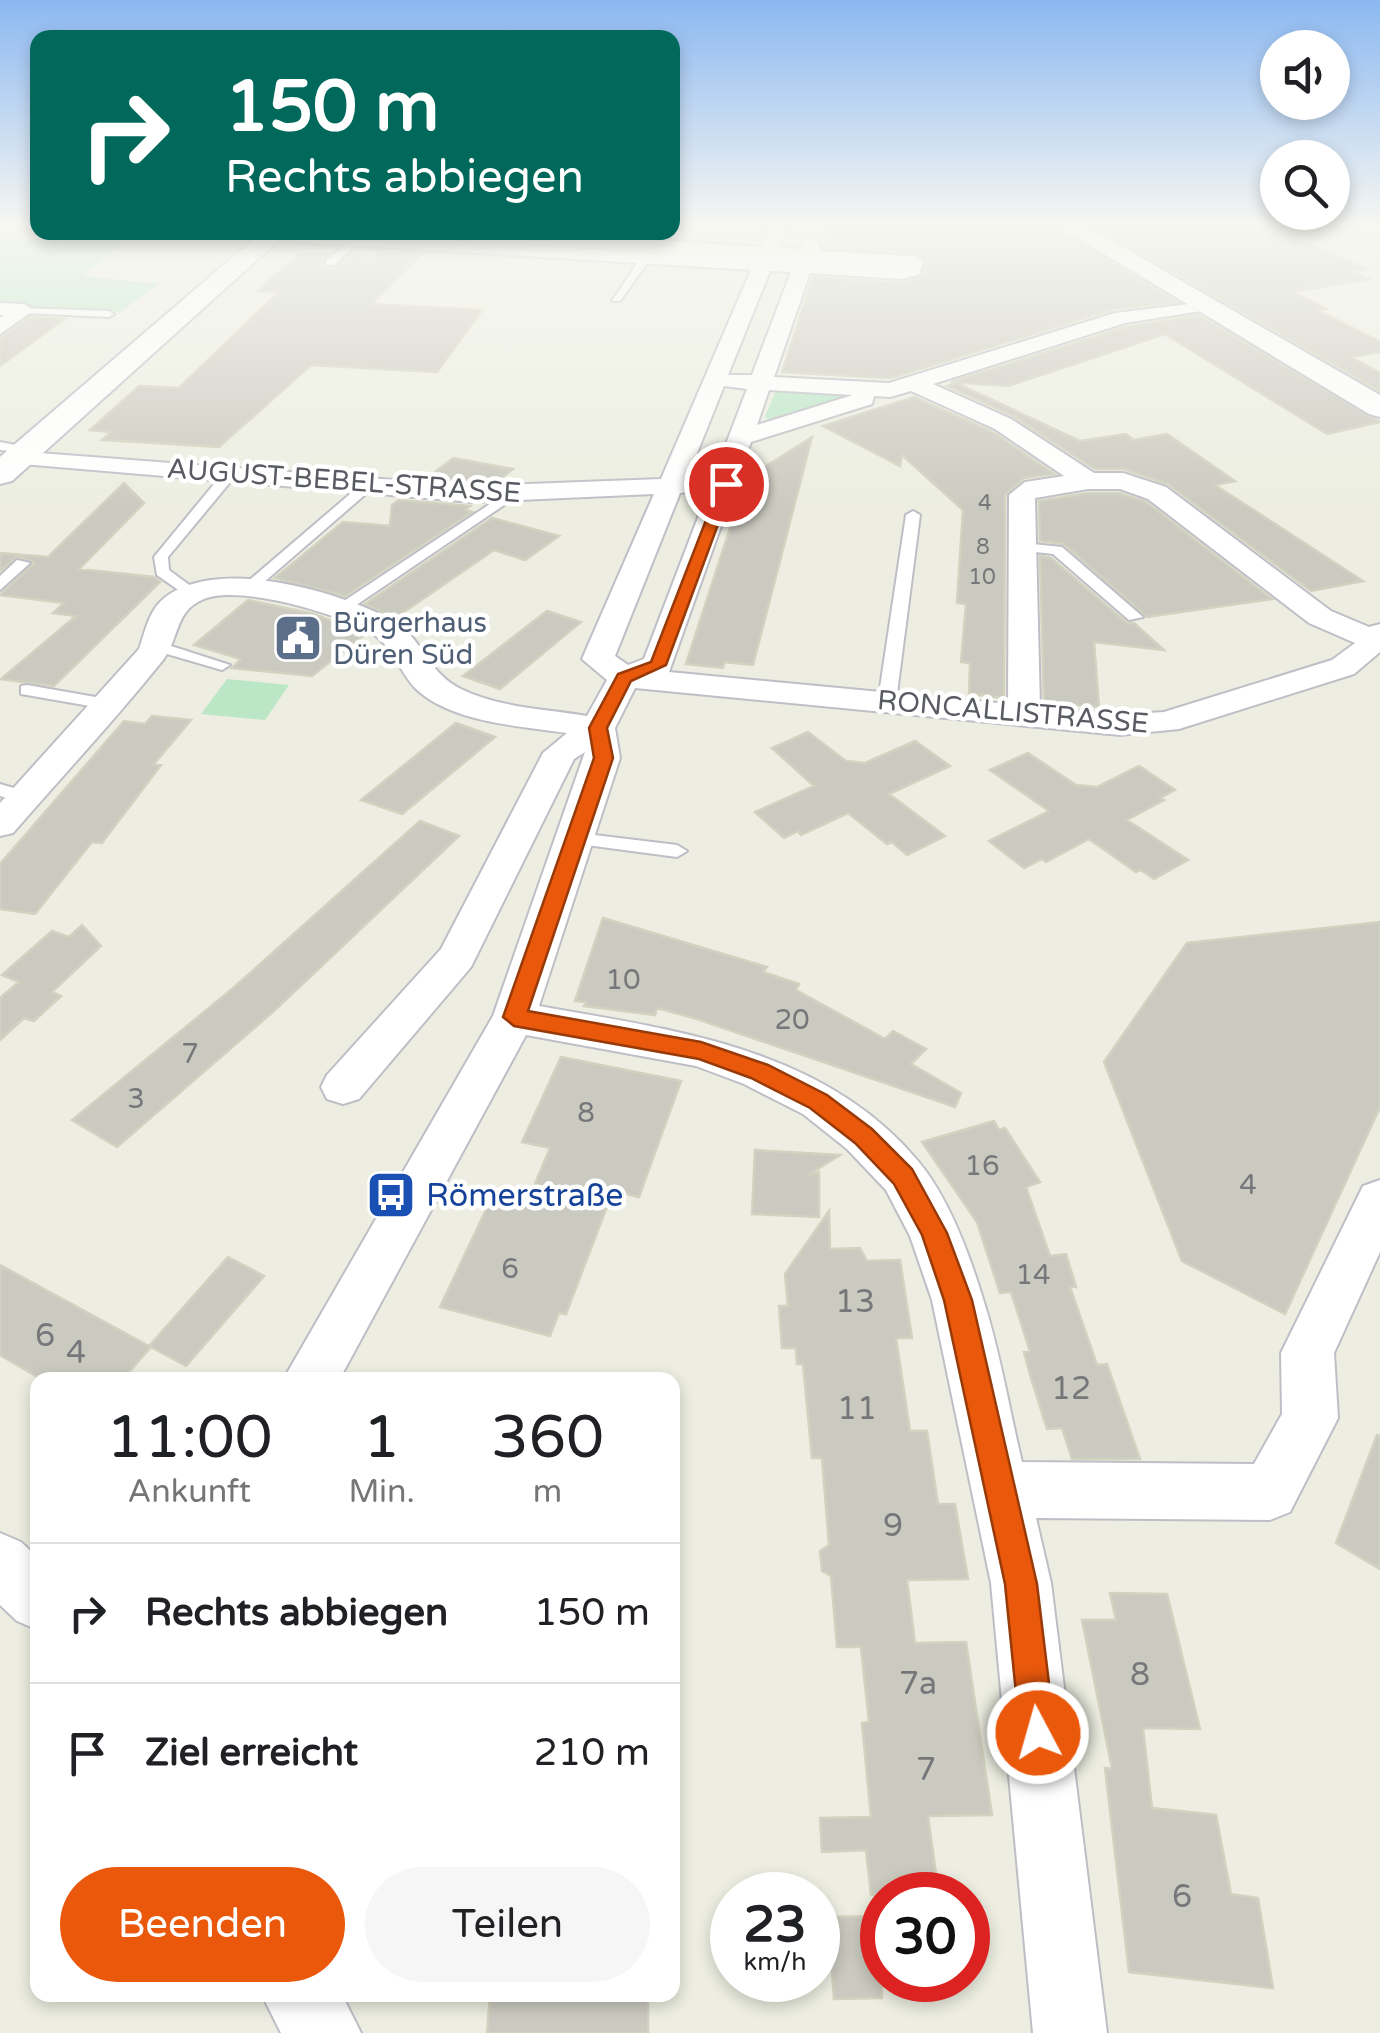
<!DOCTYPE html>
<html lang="de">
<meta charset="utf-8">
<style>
:root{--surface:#fff;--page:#f6f6f6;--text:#202124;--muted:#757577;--line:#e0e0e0;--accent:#ea580c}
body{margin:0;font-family:"Varela Round",sans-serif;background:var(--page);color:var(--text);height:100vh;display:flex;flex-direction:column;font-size:38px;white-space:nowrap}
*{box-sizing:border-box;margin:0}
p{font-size:32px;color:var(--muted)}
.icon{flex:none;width:55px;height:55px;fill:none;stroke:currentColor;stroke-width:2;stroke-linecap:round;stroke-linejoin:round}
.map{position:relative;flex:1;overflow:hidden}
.sheet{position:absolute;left:30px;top:1372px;width:650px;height:630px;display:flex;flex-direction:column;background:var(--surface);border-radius:20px;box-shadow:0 5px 15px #0003}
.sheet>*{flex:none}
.hud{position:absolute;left:30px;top:30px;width:650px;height:210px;border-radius:20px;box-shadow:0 5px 15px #0003;background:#00695c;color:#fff;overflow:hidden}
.fabs{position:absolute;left:1260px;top:30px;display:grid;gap:20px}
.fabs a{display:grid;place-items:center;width:90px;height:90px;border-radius:50%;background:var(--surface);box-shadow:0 5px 15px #0003;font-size:50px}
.speed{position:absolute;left:710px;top:1872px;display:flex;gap:20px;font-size:50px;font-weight:700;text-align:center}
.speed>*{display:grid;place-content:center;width:130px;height:130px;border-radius:50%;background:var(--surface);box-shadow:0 5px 15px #0003;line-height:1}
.speed small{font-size:25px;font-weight:400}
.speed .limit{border:15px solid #d22;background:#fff;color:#111}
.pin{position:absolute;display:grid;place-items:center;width:85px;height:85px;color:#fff;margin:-42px;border:5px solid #fff;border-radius:50%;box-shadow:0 2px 10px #0007}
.me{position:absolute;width:110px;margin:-55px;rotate:354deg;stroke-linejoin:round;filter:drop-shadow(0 0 8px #0008)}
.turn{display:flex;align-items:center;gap:35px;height:210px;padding:0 30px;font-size:45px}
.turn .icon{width:130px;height:130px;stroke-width:2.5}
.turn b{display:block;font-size:70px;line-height:85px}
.eta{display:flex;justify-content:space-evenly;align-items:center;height:170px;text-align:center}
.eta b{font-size:60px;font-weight:600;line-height:70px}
.action{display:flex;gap:20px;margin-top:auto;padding:20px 30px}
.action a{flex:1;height:115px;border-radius:60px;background:var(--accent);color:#fff;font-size:40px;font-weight:600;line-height:115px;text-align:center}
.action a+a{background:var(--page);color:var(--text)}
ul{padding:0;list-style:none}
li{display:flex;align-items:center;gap:30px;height:140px;padding:0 30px;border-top:2px solid var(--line)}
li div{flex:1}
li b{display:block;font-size:38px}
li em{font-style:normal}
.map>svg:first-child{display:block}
.green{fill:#bbe7c6}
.building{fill:#cbcac0;stroke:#d3d1bf;stroke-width:2.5}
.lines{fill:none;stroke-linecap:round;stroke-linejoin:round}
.lane-casing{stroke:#bebfc6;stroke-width:4}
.street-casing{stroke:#bebfc6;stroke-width:4}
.secondary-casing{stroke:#bebfc8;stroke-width:4}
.lane{fill:#fff;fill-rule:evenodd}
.street{fill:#fff;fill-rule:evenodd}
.secondary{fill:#fff;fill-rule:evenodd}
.route{fill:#ea580c;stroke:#983908;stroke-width:2.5}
.labels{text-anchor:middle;stroke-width:9;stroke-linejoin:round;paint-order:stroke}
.far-number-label{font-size:22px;fill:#76777a}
.far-street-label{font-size:28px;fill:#595b63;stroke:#fff}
.far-service-label{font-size:28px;fill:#4e5e75;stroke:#fff;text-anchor:start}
.number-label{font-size:28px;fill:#76777a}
.transit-label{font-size:32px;fill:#164399;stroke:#fff;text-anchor:start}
.near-number-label{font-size:32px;fill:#76777a}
</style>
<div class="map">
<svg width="1380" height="2033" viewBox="0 0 1380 2033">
<rect width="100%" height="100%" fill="#edeee1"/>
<path class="green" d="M0,232L132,237L82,276L159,284L120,312L0,307Z
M776,390L847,394L850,398L774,422L765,417Z
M227,679L289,685L265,720L201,714Z"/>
<path class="building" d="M830,226H1055L1176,302L1114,309L891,378L782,372L813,277L901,283L923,276L927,261L914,252L823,248Z
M1093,226H1263L1367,269L1351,271L1368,279L1293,292L1326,309L1317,310L1380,342V352L1351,357L1380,373V391Z
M377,251L423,253L371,304L482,310L437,372L311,365L219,447L102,440L111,432L90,430L139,386L179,388L279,292L258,291L300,253L328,254L322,261L323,268L334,269L350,255L376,257Z
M1198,315L1380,422L1327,434L1165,334L1008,386L951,382L1126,327Z
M30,317L64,319L0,366V338Z
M956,383L1080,441L1126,434L1134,440L1167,434L1235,481L1215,485L1363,581L1311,591L1168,484L1124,469H1095L1013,416L947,386Z
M914,397L993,432L1054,474L1024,478L1005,495L1004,698L969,694L970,663L961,662L966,604L957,603L963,510L902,455L900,466L823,426Z
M812,437L753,665L724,662L723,668L686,664L746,479Z
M453,458L513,469L498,481L426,479Z
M124,483L144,503L79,569L154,577L160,582L54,686L1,679L76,616L53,613L64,603L0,595L34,563L18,556L0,571V553L48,557Z
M1088,493H1119L1146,502L1272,599L1147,617L1064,544L1040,541L1039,501Z
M399,500L470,506L465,510L472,512L345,596L275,578L343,522L390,526L392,505Z
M492,518L559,536L525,560L494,550L395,618L365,604Z
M1040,556L1051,558L1127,623H1134L1164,650L1094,642L1099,707L1044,702Z
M248,600L314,614L365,634L312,676L232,668L241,659L194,645Z
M547,611L581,622L500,689L463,676Z
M152,716L191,720L154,764L161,765L102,843L92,842L35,914L0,909V864L124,721L145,724Z
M456,723L495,737L402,814L361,800Z
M808,732L846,761L865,763L915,741L950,766L889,794L945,836L907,855L892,842L887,844L848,813L801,835L798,831L784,838L755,812L814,786L772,748Z
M1028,753L1076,785L1097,787L1139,766L1175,790L1160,798L1164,800L1127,820L1188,860L1154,879L1141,870L1136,872L1089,839L1046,862L1042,859L1024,868L989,841L1049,811L990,770Z
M420,821L459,836L274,1011L117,1147L72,1120L232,989Z
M603,918L767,967L763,972L799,984L796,990L885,1039L893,1031L926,1049L911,1064L961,1093L955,1107L697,1019L657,1008L655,1015L584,1006L586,1002L575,1001Z
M1380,922V1107L1285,1314L1182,1261L1104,1062L1187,943Z
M82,925L101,946L52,992L61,996L34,1021L24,1018L0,1040V998L19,982L2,975L52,931L69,937Z
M561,1057L681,1081L639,1197L613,1191L566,1314L559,1313L550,1336L440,1307L492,1197L526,1205L550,1148L522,1142Z
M994,1121L999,1130L1005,1128L1040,1182L1026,1187L1050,1256L1066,1254L1076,1287H1070L1097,1365L1107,1364L1140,1459H1072L1062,1428L1047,1429L1030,1375L1024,1352L1030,1351L1011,1292L1000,1293L977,1222L922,1142Z
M755,1150L840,1155L808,1175L819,1172V1217L752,1214Z
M829,1211L830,1249L860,1248L867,1261L900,1260L912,1338H896L910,1431H927L938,1504H955L968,1579L907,1580L915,1643L966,1642L992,1815L928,1816L939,1895H871L866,1850L822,1852L820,1818L871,1817L862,1723L869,1722L861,1647H837L831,1576L822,1571L820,1551L829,1545L822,1458H812L803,1364H797L796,1348H782L779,1306H788L785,1274Z
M228,1257L264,1276L186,1366L151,1347L122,1380H43L0,1355V1265L149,1346Z
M1377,1435L1380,1436V1569L1336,1543Z
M1110,1593L1167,1594L1200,1729L1143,1728L1152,1808L1216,1815L1231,1894L1258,1898L1273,1988L1129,1972L1105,1768L1112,1769L1082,1620H1116Z
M882,1916V1998L834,1999L828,1917Z
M490,1995H648V2033H487Z"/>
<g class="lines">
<g class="lane-casing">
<path id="lane" d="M360,232H370L334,265H326V261Z
M642,256L651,258L620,301H612Z
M20,308L109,311L114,314L109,317L24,313Z
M0,442L37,449L30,453L0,450Z
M224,472L236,475L168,557L169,570L200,593L187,596L157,575L154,557Z
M363,483L375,486L256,589H246V583Z
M511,490L518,494L516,497L343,614L329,611Z
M913,511L920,515L896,701L887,706L878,701L906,515Z
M1023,543L1062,547L1143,617L1129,620L1053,554L1018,550V544Z
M17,560L30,563L0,590V576Z
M159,634L167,639L165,644L230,665L222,670L150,649L151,639Z
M27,685L107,699L116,704L107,709L21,694V686Z
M0,784L31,793L33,797L24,803L0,796Z
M578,833L677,845L687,851L677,857L571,843L568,839Z"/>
</g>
<g class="street-casing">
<path id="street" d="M27,226H38V231L30,230Z
M770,226H788L779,248L799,249L805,239L811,237L820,243L818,251L914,256L923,262L919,275L901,279L810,273L774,377L889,383L1115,313L1214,301V309L1125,323L933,384L1011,419L1094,473H1123L1166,487L1331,611L1369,627L1380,624V652L1354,674L1179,729L1120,735L635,688L615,728L620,758L539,1006C674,1030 824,1048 918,1161C949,1198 969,1253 983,1299C1000,1351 1009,1408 1022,1462L1254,1464L1282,1414L1281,1353L1363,1186L1380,1180V1252L1334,1353L1338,1418L1290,1512L1270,1520L1036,1518L1051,1583L1107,2033H1033L991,1583L932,1300L910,1236L886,1190L847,1149L803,1114L744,1084L696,1066L526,1035L339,1380H283L493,1016L585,752L574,759L471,967L359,1099L343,1104L327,1099L321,1087L327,1075L441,949L543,753L567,733C521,726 451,723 415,688C400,672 392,646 373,634C341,614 239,584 204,599C174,611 180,638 163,660C116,719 63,775 13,833L0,836V803L139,649C145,632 148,614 161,601C212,554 338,591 392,620C421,635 427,673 461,689C500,708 546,709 587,716L607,680L582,659L654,494L473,502L22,464L9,456L13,451L473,486L661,479L751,270L217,237L208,232H316L756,259L416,237L407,232H515L761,247ZM770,271L791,272L752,375H728ZM724,386L747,389L644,659L628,665L615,656L680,493L705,490L709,485L705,480L687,478ZM769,390L853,395L757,425ZM911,391L995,429L1064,476L1025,482L1009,495L1008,704L669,672L751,442L872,404L874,396L890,397ZM1088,489H1120L1148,499L1309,623L1355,643L1332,660L1164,712L1120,715L1040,707L1035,498Z
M1352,226L1380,227V238Z
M0,303L24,304L34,310L0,334V318L4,315H0Z
M0,1533L21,1542L38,1558V1630L17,1621L0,1605Z
M262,1995H342L361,2033H281Z"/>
</g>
<g class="secondary-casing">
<path id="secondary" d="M1058,226H1086L1380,395V417L1369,414Z
M262,232H288L12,481L0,484V457Z"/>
</g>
<use href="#lane" class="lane"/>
<use href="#street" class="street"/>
<use href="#secondary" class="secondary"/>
</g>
<linearGradient id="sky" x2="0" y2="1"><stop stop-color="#8bb8f1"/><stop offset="0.44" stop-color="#f7f7f2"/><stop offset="1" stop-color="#f7f7f2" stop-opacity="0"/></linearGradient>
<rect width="1380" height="510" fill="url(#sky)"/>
<path class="route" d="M726,480L733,484L666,665L631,681L607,728L613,758L528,1011L701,1042L768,1065L827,1095L872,1129L912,1169L947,1233L972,1300L1037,1584L1055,1733L1050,1746L1038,1751L1025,1746L1020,1733L1005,1584L944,1300L922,1235L894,1184L855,1143L810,1108L751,1078L699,1059L514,1026L503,1017L594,758L589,728L618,674L651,662L720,484Z"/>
<defs>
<g id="civic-square" transform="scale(2.5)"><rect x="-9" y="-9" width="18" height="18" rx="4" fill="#5c6f8a" stroke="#fff"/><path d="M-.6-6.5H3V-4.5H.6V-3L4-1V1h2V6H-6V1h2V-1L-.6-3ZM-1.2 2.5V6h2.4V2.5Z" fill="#fff"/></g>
<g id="bus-square" transform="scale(2.5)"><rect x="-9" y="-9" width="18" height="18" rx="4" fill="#1a4fb4" stroke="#fff"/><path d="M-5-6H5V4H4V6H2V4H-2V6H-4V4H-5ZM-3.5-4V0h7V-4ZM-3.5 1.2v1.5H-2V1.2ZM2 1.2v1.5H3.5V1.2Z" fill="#fff"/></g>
</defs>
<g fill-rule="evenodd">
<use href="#civic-square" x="298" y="638"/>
<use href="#bus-square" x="391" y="1195"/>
</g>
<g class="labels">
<g class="far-number-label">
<text x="985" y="510">4</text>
<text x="983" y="554">8</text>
<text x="982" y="584">10</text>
</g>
<g class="far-street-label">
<text transform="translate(344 480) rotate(4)" y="10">AUGUST-BEBEL-STRASSE</text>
<text transform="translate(1013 711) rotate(5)" y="10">RONCALLISTRASSE</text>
</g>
<g class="far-service-label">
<text x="333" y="632">Bürgerhaus<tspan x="333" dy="32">Düren Süd</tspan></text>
</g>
<g class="number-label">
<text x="623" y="989">10</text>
<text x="792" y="1029">20</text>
<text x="190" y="1063">7</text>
<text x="136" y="1108">3</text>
<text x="586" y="1122">8</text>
<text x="982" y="1175">16</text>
<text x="1248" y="1194">4</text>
<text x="510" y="1278">6</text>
<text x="1033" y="1284">14</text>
</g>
<g class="transit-label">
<text x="426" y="1206">Römerstraße</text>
</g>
<g class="near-number-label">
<text x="855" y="1312">13</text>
<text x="45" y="1346">6</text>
<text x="76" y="1363">4</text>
<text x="1071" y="1399">12</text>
<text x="857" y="1419">11</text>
<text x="893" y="1536">9</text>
<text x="1140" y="1685">8</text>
<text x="918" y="1694">7a</text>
<text x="926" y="1780">7</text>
<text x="1182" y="1907">6</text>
</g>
</g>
</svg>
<div class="fabs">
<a><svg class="icon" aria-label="sound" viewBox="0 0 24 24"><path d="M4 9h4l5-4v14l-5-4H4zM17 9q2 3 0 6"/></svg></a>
<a><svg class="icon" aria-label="search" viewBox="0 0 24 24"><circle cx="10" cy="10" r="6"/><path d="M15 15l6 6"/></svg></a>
</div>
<div class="speed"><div>23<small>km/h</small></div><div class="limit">30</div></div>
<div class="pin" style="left:726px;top:484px;background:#d93025"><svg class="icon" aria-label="arrive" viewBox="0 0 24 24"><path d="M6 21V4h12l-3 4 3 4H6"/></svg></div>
<svg class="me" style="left:1038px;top:1733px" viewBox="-20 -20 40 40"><circle r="17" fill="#ea580c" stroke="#fff" stroke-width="3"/><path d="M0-11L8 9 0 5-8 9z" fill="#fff"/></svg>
<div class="hud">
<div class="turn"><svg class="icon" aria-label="right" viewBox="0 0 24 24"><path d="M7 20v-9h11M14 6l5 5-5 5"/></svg><div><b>150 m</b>Rechts abbiegen</div></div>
</div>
<section class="sheet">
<div class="eta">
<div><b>11:00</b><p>Ankunft</p></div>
<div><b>1</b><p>Min.</p></div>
<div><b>360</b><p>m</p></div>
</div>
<ul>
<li><svg class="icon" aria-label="right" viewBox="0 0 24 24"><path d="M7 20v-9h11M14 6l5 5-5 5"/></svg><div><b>Rechts abbiegen</b></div><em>150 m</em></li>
<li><svg class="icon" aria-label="arrive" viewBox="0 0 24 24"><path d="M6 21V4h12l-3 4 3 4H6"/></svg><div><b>Ziel erreicht</b></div><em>210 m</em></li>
</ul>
<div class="action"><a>Beenden</a><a>Teilen</a></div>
</section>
</div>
